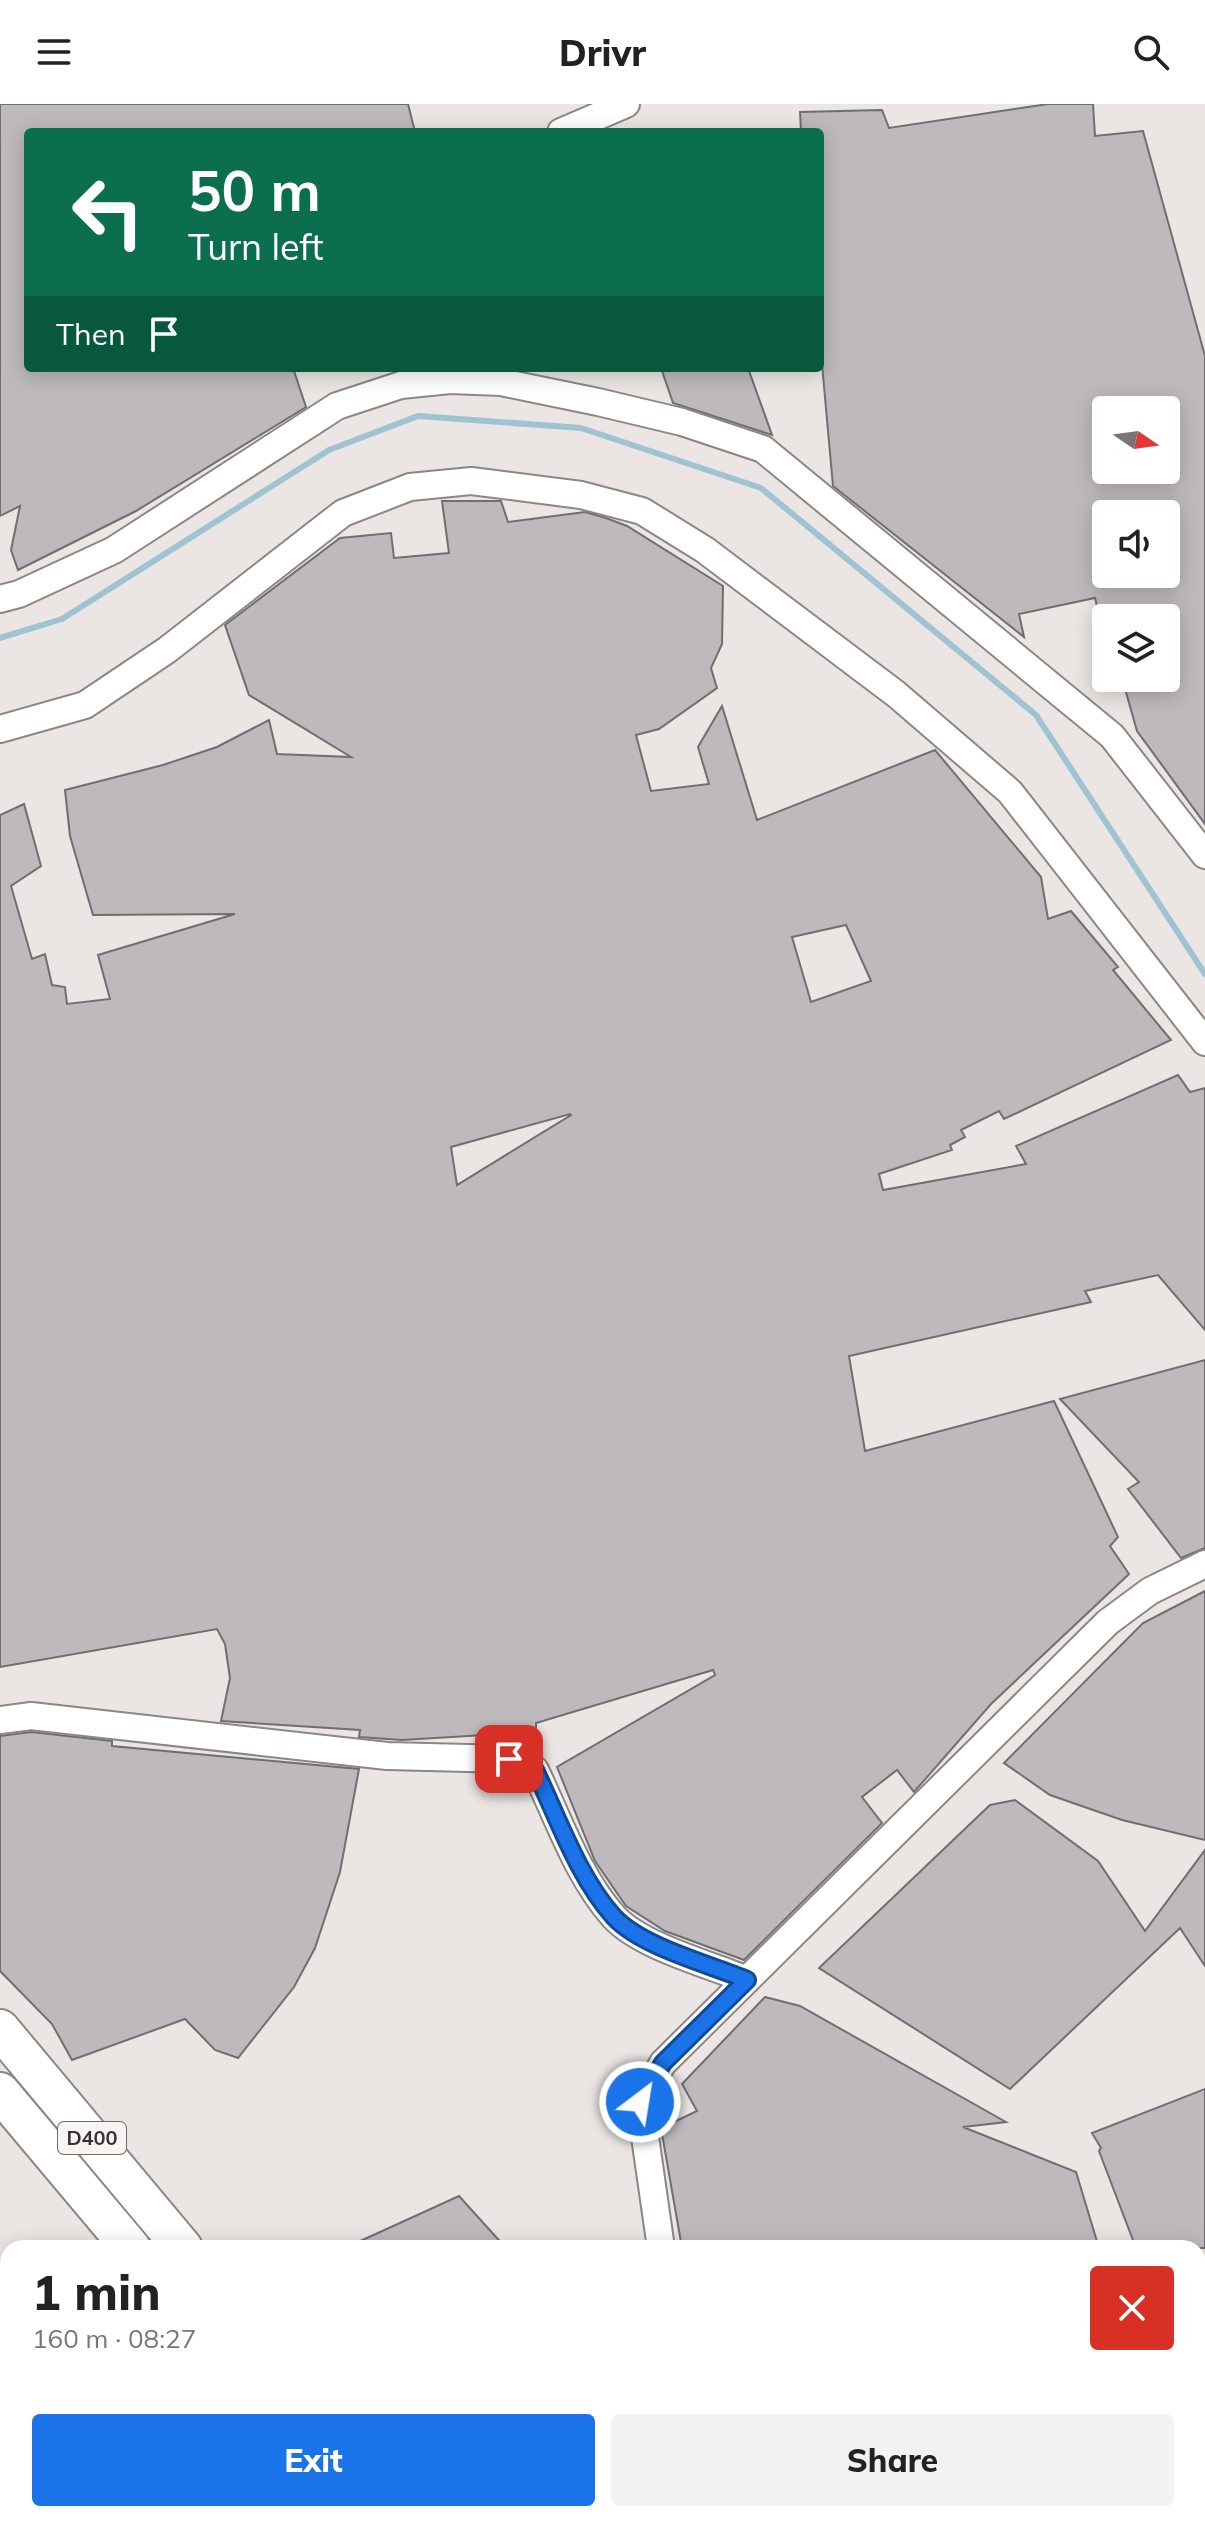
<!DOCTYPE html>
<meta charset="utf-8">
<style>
:root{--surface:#fff;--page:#f2f2f2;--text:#222;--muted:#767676;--accent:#1a73e8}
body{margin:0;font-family:Mulish,sans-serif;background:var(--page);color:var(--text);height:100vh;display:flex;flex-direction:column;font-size:30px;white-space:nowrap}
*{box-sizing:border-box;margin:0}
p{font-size:26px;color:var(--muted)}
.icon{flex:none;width:44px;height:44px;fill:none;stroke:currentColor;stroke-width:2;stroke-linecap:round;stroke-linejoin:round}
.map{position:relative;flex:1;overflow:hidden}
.panel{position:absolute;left:0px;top:2136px;width:1206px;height:282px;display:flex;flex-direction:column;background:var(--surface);border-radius:24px 24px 0 0;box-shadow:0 4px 20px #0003}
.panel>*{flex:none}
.hud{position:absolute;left:24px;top:24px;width:800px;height:244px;border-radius:8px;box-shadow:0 4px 20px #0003;background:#0b6e4f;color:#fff;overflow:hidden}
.needle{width:52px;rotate:103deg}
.tools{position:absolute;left:1092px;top:292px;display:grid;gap:16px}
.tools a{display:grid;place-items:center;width:88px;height:88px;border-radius:8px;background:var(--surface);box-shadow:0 4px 20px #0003;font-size:40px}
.pin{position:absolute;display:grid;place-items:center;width:68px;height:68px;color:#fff;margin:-34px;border-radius:16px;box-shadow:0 4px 12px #0006}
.me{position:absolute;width:88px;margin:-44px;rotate:31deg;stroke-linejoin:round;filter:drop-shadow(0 0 6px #0008)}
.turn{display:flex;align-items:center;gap:28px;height:168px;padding:0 32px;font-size:36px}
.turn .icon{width:104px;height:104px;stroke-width:2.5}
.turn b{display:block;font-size:56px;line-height:68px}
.then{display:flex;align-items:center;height:76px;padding:0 32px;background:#0003;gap:16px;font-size:30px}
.round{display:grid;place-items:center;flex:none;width:84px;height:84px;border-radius:8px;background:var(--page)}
.summary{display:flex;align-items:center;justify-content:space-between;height:136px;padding:0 32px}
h1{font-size:48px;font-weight:800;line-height:60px}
.button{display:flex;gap:16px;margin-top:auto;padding:16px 32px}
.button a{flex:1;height:92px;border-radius:8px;background:var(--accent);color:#fff;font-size:32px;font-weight:800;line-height:92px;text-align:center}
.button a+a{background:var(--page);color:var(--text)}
header{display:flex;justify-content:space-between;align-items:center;height:104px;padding:0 32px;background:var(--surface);font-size:36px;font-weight:800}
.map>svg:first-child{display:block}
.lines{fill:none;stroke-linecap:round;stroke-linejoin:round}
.stream{stroke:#9fc3d0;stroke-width:6}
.building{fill:#bdb9bc;stroke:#716e71;stroke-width:2;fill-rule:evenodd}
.minor-casing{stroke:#8b8785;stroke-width:30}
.highway-casing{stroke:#8b8785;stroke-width:42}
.minor{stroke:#fff;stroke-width:26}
.highway{stroke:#fff;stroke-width:38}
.route-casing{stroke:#114b97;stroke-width:20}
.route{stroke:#1a73e8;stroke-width:14}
.labels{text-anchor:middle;stroke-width:6;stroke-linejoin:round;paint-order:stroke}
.shield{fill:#f8f4f1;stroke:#6e6c6b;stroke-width:2}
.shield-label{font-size:20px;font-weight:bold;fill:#333231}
</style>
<header><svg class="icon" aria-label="menu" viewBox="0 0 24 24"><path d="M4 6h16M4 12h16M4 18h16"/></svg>Drivr<svg class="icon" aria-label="search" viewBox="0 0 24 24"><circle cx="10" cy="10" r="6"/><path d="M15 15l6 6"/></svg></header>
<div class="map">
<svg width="1205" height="2417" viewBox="0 0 1205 2417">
<rect width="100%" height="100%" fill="#ebe6e4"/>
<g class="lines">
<path class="stream" d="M0,534L62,515L329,346L418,312L581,324L761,384L1036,611L1205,870"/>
</g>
<path class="building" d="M0,0H408L415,28H28V264H293L306,303L136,407L18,466L11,446L20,402L0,412Z
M1048,0H1093L1095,32L1143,27L1205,252V720L1137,627L1122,574H1166V514H1100L1095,494L1019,510L1024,533L833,382L820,238V28H801L800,8L882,6L889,24ZM1106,306H1166V366H1106ZM1106,410H1166V470H1106Z
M661,264H748L772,331L673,299Z
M442,397H501L508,418L585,408L606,414L627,422L723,482L722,540L711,564L717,584L659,625L636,631L651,687L709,680L698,643L722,602L757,716L935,646L1041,773L1048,815L1071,807L1118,863L1113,866L1171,936L1004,1015L999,1007L961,1026L965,1033L950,1041L952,1046L879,1070L883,1086L1026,1060L1016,1042L1178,971L1190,988L1205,984V1226L1158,1171L1085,1187L1091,1198L849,1252L865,1347L1054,1297L1118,1433L1110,1442L1129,1470L991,1600L914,1688L897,1666L862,1693L882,1719L744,1856L665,1827L626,1802L595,1757L557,1663L715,1571L713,1566L536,1619V1628L402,1636L359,1633L360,1626L221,1617L230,1574L225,1540L217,1525L0,1563V711L24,700L41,762L11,782L32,855L45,850L52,881L65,883L67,900L110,895L98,851L235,810L93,811L70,732L65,686L163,661L217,643L269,616L277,650L351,653L249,591L225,521L340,434L391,429L394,454L449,449ZM846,821L871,877L811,898L792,833ZM570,1010L571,1011L457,1081L451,1043Z
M1205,1256V1444L1181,1454L1128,1385L1139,1378L1060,1295Z
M1205,1487V1736L1122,1716L1050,1691L1004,1659L1143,1519Z
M31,1628L112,1637V1642L359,1665L340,1768L315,1844L294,1883L238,1954L215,1946L185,1915L72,1956L52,1920L0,1867V1632Z
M1015,1696L1098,1757L1145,1827L1205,1746V1862L1180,1824L1010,1985L819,1864L990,1701Z
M765,1893L800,1902L1006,2018L963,2023L1076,2068L1099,2144H682L661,2024L697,2007L682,1980Z
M1205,1985V2144H1136L1099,2047L1101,2044L1092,2029Z
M459,2092L506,2144H345Z"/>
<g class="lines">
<g class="minor-casing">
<path id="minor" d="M561,28L626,0
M0,495L19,490L114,446L337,302L401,281L450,276L501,278L598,298L682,318L763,345L1112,632L1205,751
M0,625L85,601L167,546L343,409L410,383L471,377L581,391L642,407L705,446L896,590L1010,688L1205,938
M0,1616L31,1612L387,1652L509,1655L535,1666C558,1714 578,1773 614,1813C642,1843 709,1860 747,1876
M661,2144L640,1998L663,1959L1108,1518L1150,1487L1205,1460
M1198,2246L1205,2243
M706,2410L708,2417
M1165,2410L1168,2417
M761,2417L778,2410"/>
</g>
<g class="highway-casing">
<path id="highway" d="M0,1925L183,2144
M0,1988L131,2144
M341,2410L346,2417
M423,2410L430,2417"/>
</g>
<use href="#minor" class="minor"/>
<use href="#highway" class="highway"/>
</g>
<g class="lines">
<g class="route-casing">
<path id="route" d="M509,1655L535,1666C558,1714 578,1773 614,1813C642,1843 709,1860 747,1876L663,1959L640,1998"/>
</g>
<use href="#route" class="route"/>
</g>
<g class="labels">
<rect class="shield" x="58" y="2018" width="68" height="32" rx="6"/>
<g class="shield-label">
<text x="92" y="2041">D400</text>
</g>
</g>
</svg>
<div class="tools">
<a><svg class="needle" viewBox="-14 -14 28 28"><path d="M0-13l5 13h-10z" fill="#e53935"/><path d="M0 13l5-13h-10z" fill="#767676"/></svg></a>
<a><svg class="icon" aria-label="sound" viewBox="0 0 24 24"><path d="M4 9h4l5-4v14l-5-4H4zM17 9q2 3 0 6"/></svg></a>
<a><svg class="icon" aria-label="layers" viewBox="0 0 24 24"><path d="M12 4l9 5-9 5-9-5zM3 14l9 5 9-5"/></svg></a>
</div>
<div class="pin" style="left:509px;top:1655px;background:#d93025"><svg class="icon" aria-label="arrive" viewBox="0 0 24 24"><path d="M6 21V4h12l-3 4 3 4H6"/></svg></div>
<svg class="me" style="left:640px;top:1998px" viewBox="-20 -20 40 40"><circle r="17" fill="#1a73e8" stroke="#fff" stroke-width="3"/><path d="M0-11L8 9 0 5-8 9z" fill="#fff"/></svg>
<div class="hud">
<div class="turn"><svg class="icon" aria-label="left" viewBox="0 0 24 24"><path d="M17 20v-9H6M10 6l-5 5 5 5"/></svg><div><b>50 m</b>Turn left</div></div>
<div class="then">Then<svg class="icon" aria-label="arrive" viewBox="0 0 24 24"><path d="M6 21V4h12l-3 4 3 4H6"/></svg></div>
</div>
<section class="panel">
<div class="summary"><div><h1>1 min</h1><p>160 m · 08:27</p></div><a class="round" style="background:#d93025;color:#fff"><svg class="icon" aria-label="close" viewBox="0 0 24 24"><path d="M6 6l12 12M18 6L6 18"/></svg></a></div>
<div class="button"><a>Exit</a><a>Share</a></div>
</section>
</div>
